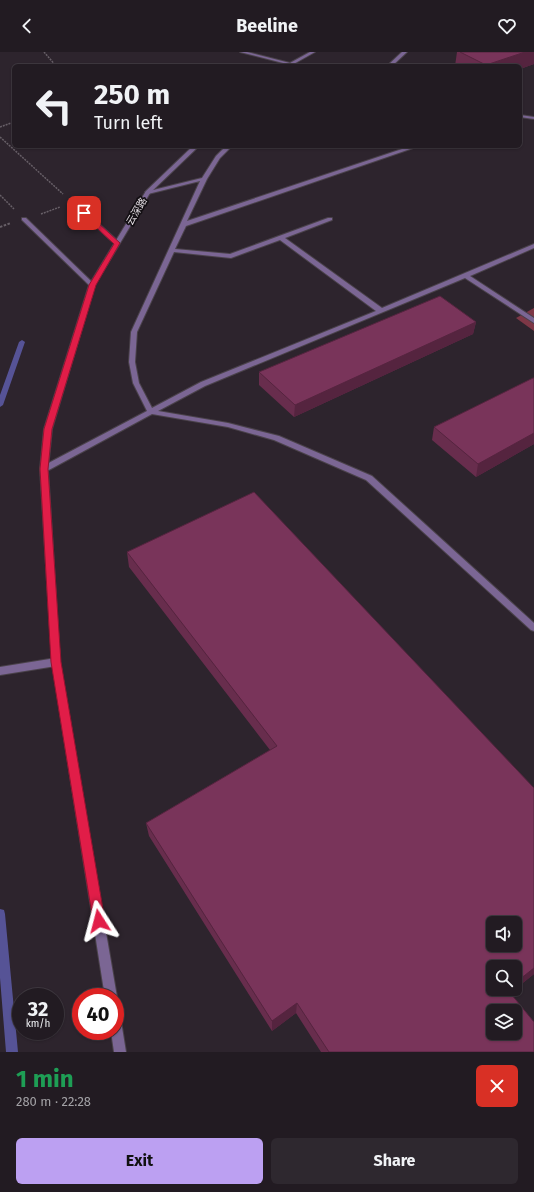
<!DOCTYPE html>
<meta charset="utf-8">
<style>
:root{--surface:#221b22;--page:#2e282f;--text:#f1f3f6;--muted:#a2a1a5;--line:#3f3940;--accent:#bca0f2}
body{margin:0;font-family:"Fira Sans","Noto Sans SC",sans-serif;background:var(--page);color:var(--text);height:100vh;display:flex;flex-direction:column;font-size:15px;white-space:nowrap}
*{box-sizing:border-box;margin:0}
p{font-size:13px;color:var(--muted)}
.icon{flex:none;width:22px;height:22px;fill:none;stroke:currentColor;stroke-width:2;stroke-linecap:round;stroke-linejoin:round}
.map{position:relative;height:1000px;overflow:hidden}
.side{display:flex;flex-direction:column;background:var(--surface);flex:1}
.side>*{flex:none}
.hud{position:absolute;left:12px;top:12px;width:510px;height:84px;border-radius:6px;box-shadow:0 1px 3px #0004,0 0 0 1px var(--line);background:#221b22;color:var(--text);overflow:hidden}
.fabs{position:absolute;left:486px;top:864px;display:grid;gap:8px}
.fabs a{display:grid;place-items:center;width:36px;height:36px;border-radius:6px;background:var(--surface);box-shadow:0 1px 3px #0004,0 0 0 1px var(--line);font-size:20px}
.speed{position:absolute;left:12px;top:936px;display:flex;gap:8px;font-size:20px;font-weight:700;text-align:center}
.speed>*{display:grid;place-content:center;width:52px;height:52px;border-radius:50%;background:var(--surface);box-shadow:0 1px 3px #0004,0 0 0 1px var(--line);line-height:1}
.speed small{font-size:10px;font-weight:400}
.speed .limit{border:6px solid #d22;background:#fff;color:#111}
.pin{position:absolute;display:grid;place-items:center;width:34px;height:34px;color:#fff;margin:-17px;border-radius:8px;box-shadow:0 2px 6px #0006}
.me{position:absolute;width:44px;margin:-22px;rotate:351deg;stroke-linejoin:round;filter:drop-shadow(0 0 3px #0008)}
.turn{display:flex;align-items:center;gap:14px;height:84px;padding:0 16px;font-size:18px}
.turn .icon{width:52px;height:52px;stroke-width:2.5}
.turn b{display:block;font-size:28px;line-height:34px}
.round{display:grid;place-items:center;flex:none;width:42px;height:42px;border-radius:6px;background:var(--page)}
.head{display:flex;align-items:center;justify-content:space-between;height:68px;padding:0 16px}
h1{font-size:24px;font-weight:700;line-height:30px;color:#1e9e55}
.action{display:flex;gap:8px;margin-top:auto;padding:8px 16px}
.action a{flex:1;height:46px;border-radius:6px;background:var(--accent);color:#111;font-size:16px;font-weight:700;line-height:46px;text-align:center}
.action a+a{background:var(--page);color:var(--text)}
header{display:flex;justify-content:space-between;align-items:center;height:52px;padding:0 16px;background:var(--surface);font-size:18px;font-weight:700}
.map>svg:first-child{display:block}
.green{fill:#7d3746}
.lines{fill:none;stroke-linecap:round;stroke-linejoin:round}
.stream{fill:#565396;fill-rule:evenodd}
.service-casing{stroke:#4a424a;stroke-width:2}
.tertiary-casing{stroke:#4a424a;stroke-width:2}
.path-far1{stroke:#675f67;stroke-width:1.5;stroke-dasharray:2 1;stroke-linecap:butt}
.path{stroke:#675f67;stroke-width:2;stroke-dasharray:2.5 1.5;stroke-linecap:butt}
.service{fill:#7b6694;fill-rule:evenodd}
.tertiary{fill:#7b6694;fill-rule:evenodd}
.wall{fill:#682d4d}
.shaded-wall{fill:#55243f}
.building{fill:#79345a;stroke:#55243f;fill-rule:evenodd}
.route{fill:#e11d48;stroke:#92132f}
.labels{text-anchor:middle;stroke-width:3.5;stroke-linejoin:round;paint-order:stroke}
.street-label{font-size:10px;fill:#e5dfe5;stroke:#130f13}
</style>
<header><svg class="icon" aria-label="back" viewBox="0 0 24 24"><path d="M15 5l-7 7 7 7"/></svg>Beeline<svg class="icon" aria-label="heart" viewBox="0 0 24 24"><path d="M12 20l-8-8c-3-5 5-10 8-4 3-6 11-1 8 4z"/></svg></header>
<div class="map">
<svg width="534" height="1000" viewBox="0 0 534 1000">
<rect width="100%" height="100%" fill="#2d242d"/>
<path class="green" d="M534,256V279L516,266Z"/>
<g class="lines">
<path class="stream" d="M22,288L25,290L3,353L0,355V343L19,290Z
M0,857L4,858L5,862L18,1000H6L0,926Z"/>
<g class="service-casing">
<path id="service" d="M402,0H407L392,14H387Z
M290,11L300,13V14L288,13V12Z
M520,63L534,65V67L520,65Z
M226,94H232L220,106L207,127L187,169L411,94H419L186,174L175,197L230,202L328,166H332V168L285,186L382,256L534,192V196L470,224L534,266V271L465,226L205,334L158,359L228,371L279,384L372,424L534,571V579L531,578L366,428L274,388L228,375L152,362L47,419H41L40,417L41,415L147,359L133,331L129,310L131,280L200,129L148,142L145,140L202,126L216,104ZM280,188L376,259L201,330L152,356L139,331L135,310L137,280L174,200L231,206Z
M71,150H75L119,190V192H115L71,152Z
M22,166H26L94,232V234H90L22,168Z
M56,606L59,607L60,610L59,613L56,614L0,623V615Z"/>
</g>
<g class="tertiary-casing">
<path id="tertiary" d="M240,0H247L290,11L310,0H315L290,14H285L287,12Z
M193,94H199L150,141L95,233L52,377L48,417L60,610L117,945L115,949V945H105L52,610L40,417L44,377L89,233L146,139Z
M115,963L119,965L121,969L126,1000H114L111,979H115Z"/>
</g>
<path class="path-far1" d="M44,0L56,14
M0,75L14,70
M0,85L63,142
M0,143L14,157
M41,162L60,155"/>
<path class="path" d="M0,175L11,171"/>
<use href="#service" class="service"/>
<use href="#tertiary" class="tertiary"/>
</g>
<path class="wall" d="M457,0H534V12L520,17V14H455Z
M476,270L473,282L294,365L259,333V320Z
M534,326V392L476,425L432,388L434,375Z
M127,500L534,736V922L510,941L534,1000H321L296,961L272,979L149,784L146,771L270,698L129,515Z"/>
<path class="shaded-wall" d="M525,0H534V12L520,17V14H485L486,13Z
M476,270L473,282L294,365L295,353Z
M534,381V392L476,425L478,412Z
M534,916V922L502,948L507,937H515V931Z
M297,951L296,961L272,979V969Z"/>
<path class="building" d="M460,0H525L486,13Z
M440,244L476,270L295,353L259,320Z
M533,326H534V381L478,412L434,375Z
M254,440L534,736V916L515,931V915H493V937H507L534,970V1000H329L297,951L272,969L146,771L277,694L127,500ZM493,871H515V893H493ZM493,959H515V981H493Z"/>
<path class="route" d="M82,160H86L120,191L96,233L52,377L48,417L61,610L105,869L103,873L99,875L94,873L93,869L51,610L40,417L44,377L89,233L114,192L82,162Z"/>
<g class="labels">
<g class="street-label">
<text transform="translate(136 159) rotate(-59)" y="4">云深路</text>
</g>
</g>
</svg>
<div class="fabs">
<a><svg class="icon" aria-label="sound" viewBox="0 0 24 24"><path d="M4 9h4l5-4v14l-5-4H4zM17 9q2 3 0 6"/></svg></a>
<a><svg class="icon" aria-label="search" viewBox="0 0 24 24"><circle cx="10" cy="10" r="6"/><path d="M15 15l6 6"/></svg></a>
<a><svg class="icon" aria-label="layers" viewBox="0 0 24 24"><path d="M12 4l9 5-9 5-9-5zM3 14l9 5 9-5"/></svg></a>
</div>
<div class="speed"><div>32<small>km/h</small></div><div class="limit">40</div></div>
<div class="pin" style="left:84px;top:161px;background:#d93025"><svg class="icon" aria-label="arrive" viewBox="0 0 24 24"><path d="M6 21V4h12l-3 4 3 4H6"/></svg></div>
<svg class="me" style="left:99px;top:869px" viewBox="-20 -20 40 40"><path d="M0-17L14 15 0 8-14 15z" fill="#e11d48" stroke="#fff" stroke-width="4"/></svg>
<div class="hud">
<div class="turn"><svg class="icon" aria-label="left" viewBox="0 0 24 24"><path d="M17 20v-9H6M10 6l-5 5 5 5"/></svg><div><b>250 m</b>Turn left</div></div>
</div>
</div>
<section class="side">
<div class="head"><div><h1>1 min</h1><p>280 m · 22:28</p></div><a class="round" style="background:#d93025;color:#fff"><svg class="icon" aria-label="close" viewBox="0 0 24 24"><path d="M6 6l12 12M18 6L6 18"/></svg></a></div>
<div class="action"><a>Exit</a><a>Share</a></div>
</section>
